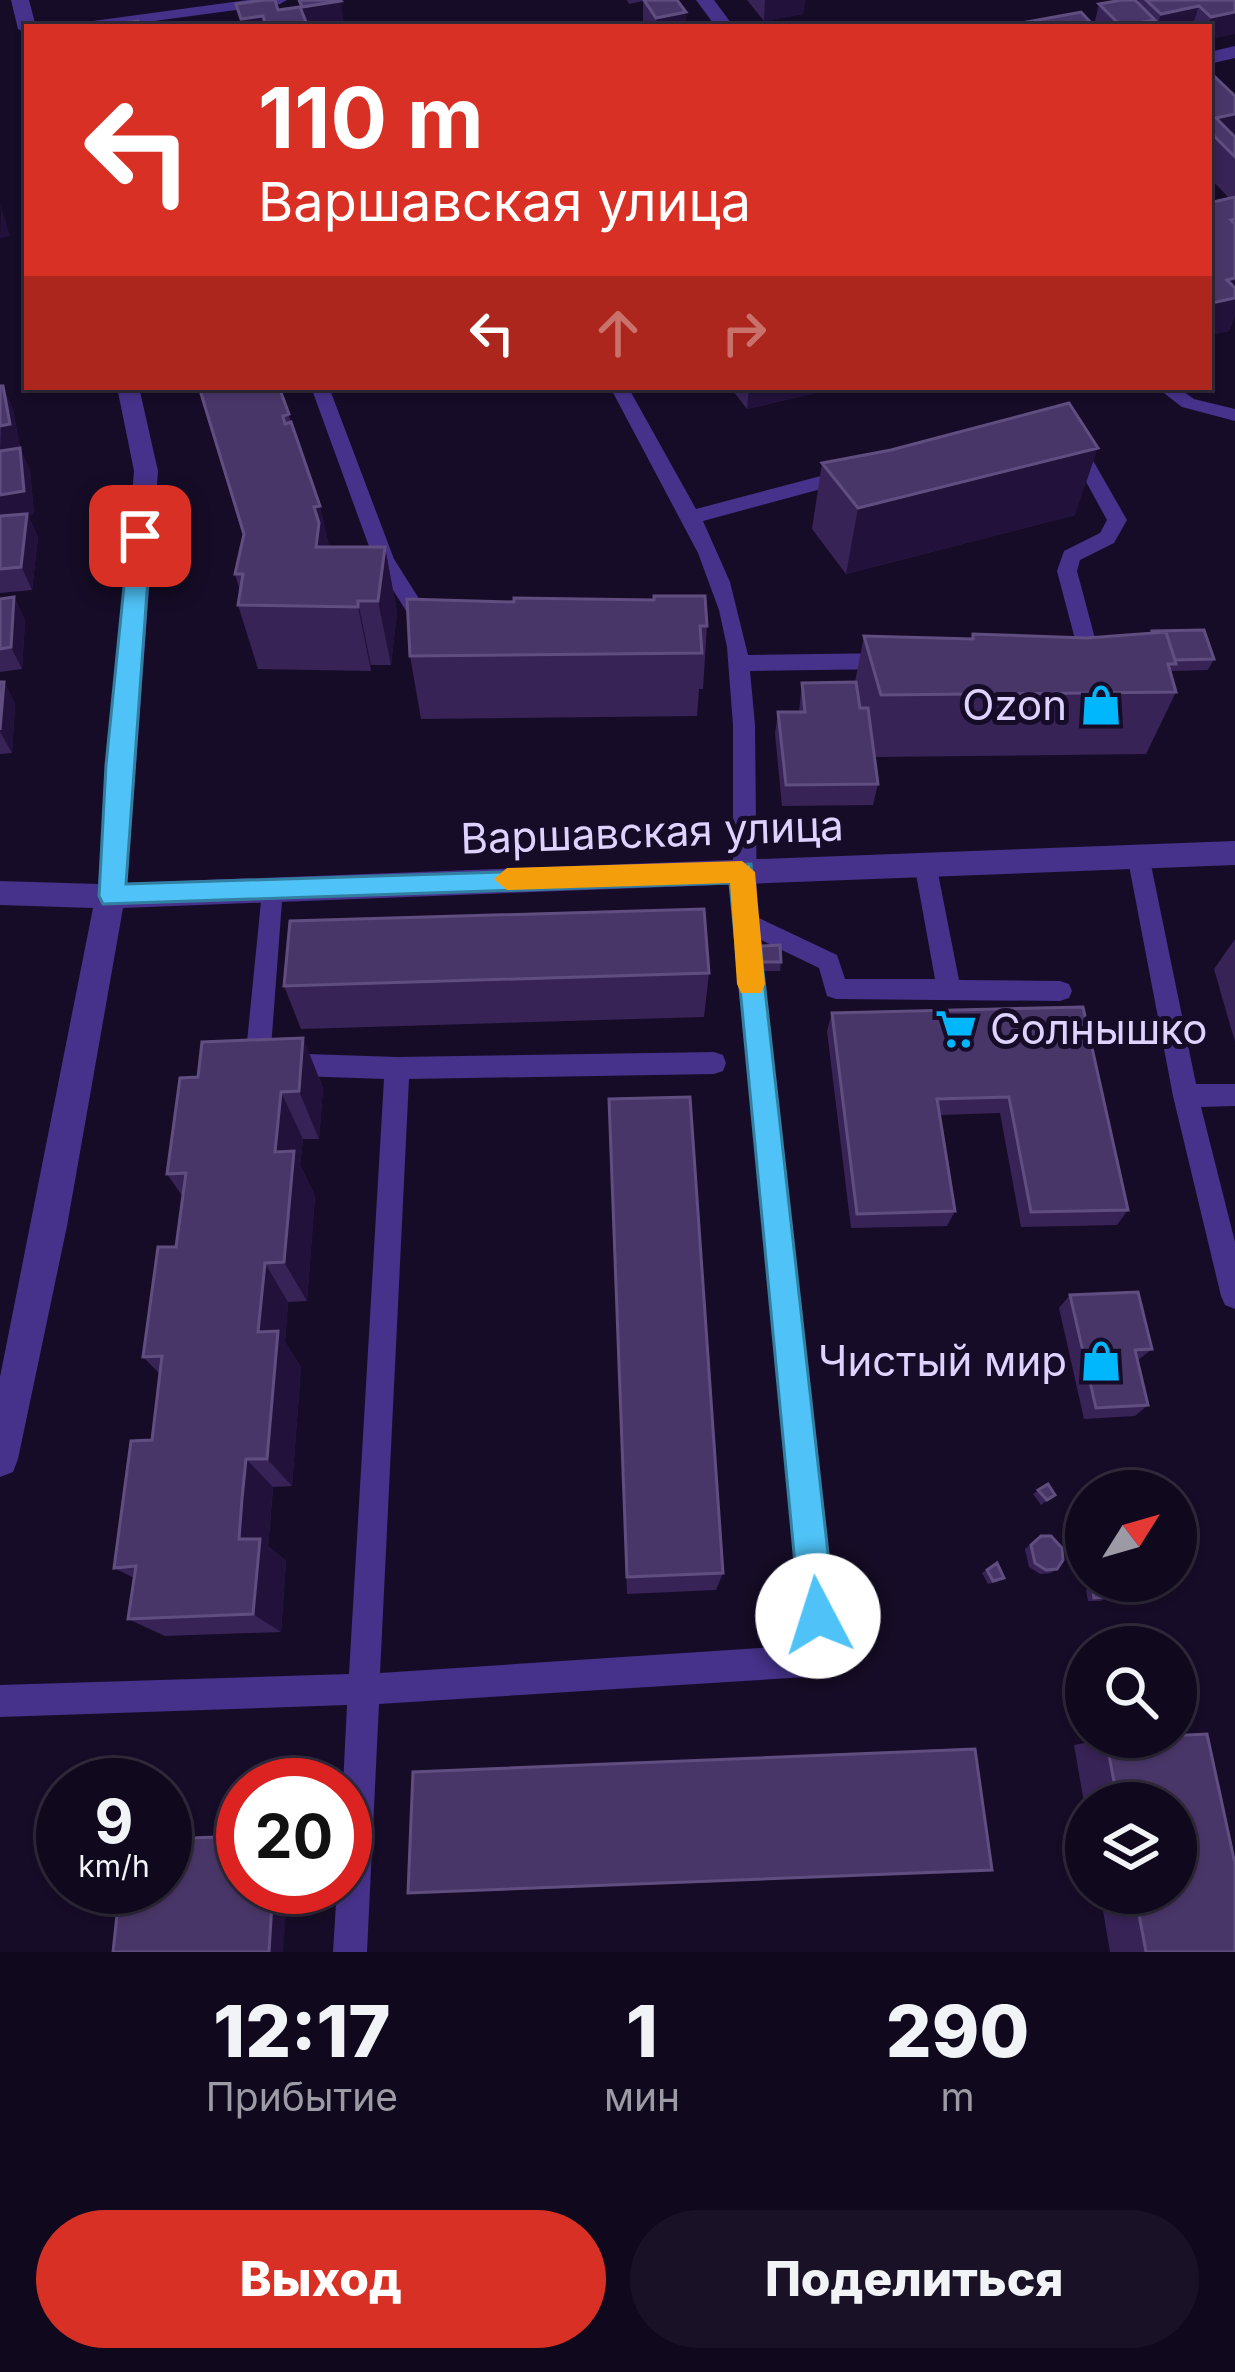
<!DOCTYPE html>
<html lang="ru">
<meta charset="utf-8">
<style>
:root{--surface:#10091d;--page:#191226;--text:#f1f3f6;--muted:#9c9aa4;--line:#302a3b;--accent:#d93025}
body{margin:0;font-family:Inter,sans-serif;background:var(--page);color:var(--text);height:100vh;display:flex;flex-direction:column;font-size:45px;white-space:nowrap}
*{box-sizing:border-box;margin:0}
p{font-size:39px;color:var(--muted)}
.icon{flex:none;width:66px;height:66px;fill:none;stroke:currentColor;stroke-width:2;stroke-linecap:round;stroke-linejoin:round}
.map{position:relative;height:1952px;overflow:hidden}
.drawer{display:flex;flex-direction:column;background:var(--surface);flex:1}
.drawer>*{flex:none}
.top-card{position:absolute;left:24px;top:24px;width:1188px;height:366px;border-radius:0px;box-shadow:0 3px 9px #0004,0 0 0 3px var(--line);background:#d93025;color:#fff;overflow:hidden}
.needle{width:78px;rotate:53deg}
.fabs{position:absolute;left:1065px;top:1470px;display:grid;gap:24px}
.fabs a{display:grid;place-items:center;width:132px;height:132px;border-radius:50%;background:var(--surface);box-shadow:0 3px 9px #0004,0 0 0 3px var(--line);font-size:60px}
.speed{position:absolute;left:36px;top:1758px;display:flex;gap:24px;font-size:60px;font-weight:700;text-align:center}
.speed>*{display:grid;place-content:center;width:156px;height:156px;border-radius:50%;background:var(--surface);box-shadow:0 3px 9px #0004,0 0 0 3px var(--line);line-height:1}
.speed small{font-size:30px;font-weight:400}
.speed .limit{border:18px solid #d22;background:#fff;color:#111}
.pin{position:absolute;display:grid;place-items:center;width:102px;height:102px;color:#fff;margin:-51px;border-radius:24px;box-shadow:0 6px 18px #0006}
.me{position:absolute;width:132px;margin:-66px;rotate:355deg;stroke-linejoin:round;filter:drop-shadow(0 0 9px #0008)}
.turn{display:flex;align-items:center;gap:42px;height:252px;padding:0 36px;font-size:54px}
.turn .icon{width:156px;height:156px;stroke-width:2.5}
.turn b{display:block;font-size:84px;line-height:102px}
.lanes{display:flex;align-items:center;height:114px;padding:0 36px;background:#0003;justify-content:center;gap:60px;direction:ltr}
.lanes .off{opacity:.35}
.eta{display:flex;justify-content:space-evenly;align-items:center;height:204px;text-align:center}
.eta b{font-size:72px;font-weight:800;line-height:84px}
.button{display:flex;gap:24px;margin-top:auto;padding:24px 36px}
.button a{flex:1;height:138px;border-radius:72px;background:var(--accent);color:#fff;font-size:48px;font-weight:800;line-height:138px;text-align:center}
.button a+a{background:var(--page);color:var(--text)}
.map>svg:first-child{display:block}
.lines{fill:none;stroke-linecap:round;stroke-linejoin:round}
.service{fill:#46328a;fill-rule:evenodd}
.minor{fill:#46328a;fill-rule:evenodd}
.wall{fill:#372356}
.shaded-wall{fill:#22123b}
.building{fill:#493668;stroke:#604e80;stroke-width:3}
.route{fill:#4fc3f7;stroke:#337fa1;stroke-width:3}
.slow{fill:#f59e0b}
.labels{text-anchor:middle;stroke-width:10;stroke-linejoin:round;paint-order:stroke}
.poi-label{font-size:42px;fill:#dfd2ff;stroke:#160c27;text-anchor:end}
.street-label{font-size:42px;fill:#dfd2ff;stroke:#160c27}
</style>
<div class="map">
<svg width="1235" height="1952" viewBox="0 0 1235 1952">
<rect width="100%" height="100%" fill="#160c27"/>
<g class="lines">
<path class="service" d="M248,0H287L280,4L110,27H71L78,23Z
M311,387H329L394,559L423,605L439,607V617H410L374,560Z
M610,387H628L696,509L851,468L860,474L858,479L703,521L730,582L748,655L890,653L900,661L890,669L750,671L755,725L757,917L837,955L845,979H935L914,863L925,854L936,863L959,980L1060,981L1069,984L1072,991L1069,998L1060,1001L836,999L827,996L819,968L759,939L836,1653L832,1664L806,1677L379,1704L367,1952H333L337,1887H345L343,1785L347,1705L0,1717V1685L349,1674L384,1079L270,1075L261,1072L246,1052L263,881H279L283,888L271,1048L276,1053L397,1057L714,1052L723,1055L726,1063L723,1071L714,1074L409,1079L380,1673L805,1645L733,922V725L727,647L719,610L698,553Z
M1156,387H1177L1194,399L1235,409V421L1182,407Z
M1076,441L1083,443L1127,520L1114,543L1080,560L1077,571L1097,646L1069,666L1059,658L1076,643L1057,571L1064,551L1100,533L1107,520L1067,447Z
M1138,846L1149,855L1196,1084H1235V1106L1201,1107L1235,1242V1309L1225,1305L1221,1296L1173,1096L1127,855Z"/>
<path class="minor" d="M11,0H29L36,27H27V34L18,29Z
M696,0H714L734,27H716Z
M1235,46V58L1209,64V52Z
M117,387H139L158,471L127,883L1235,841V865L123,908L67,1226L18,1459L13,1472L0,1477V1377L93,908L0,905V881L98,884L134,471Z"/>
</g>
<path class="wall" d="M627,0H677L686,27H646L643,23V1L629,4Z
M747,0H805L803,14L764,21Z
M1139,0H1235L1209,27H1026L1027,22L1094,25L1099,4L1138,3Z
M1209,76L1235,96V315L1229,331L1209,335V197L1213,202L1229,198L1209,177Z
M0,386L13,409L20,448L30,471L34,514L28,515L38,537L32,590L0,593Z
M198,387H279L320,506L329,547H385L397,612L391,665H371V671L258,669L238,605L240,591L235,574L243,536Z
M730,387H841L747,409Z
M822,463L1075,515L846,574L812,529Z
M14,597L25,620L22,669L0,672V599Z
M514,602L707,626L703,689H699L697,716L421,719L410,656Z
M973,634L1214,659L1208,670L1172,671L1171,674L1176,692L1146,754L874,757L878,784L873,805L782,806L775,734L778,712H799L802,683L855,682L864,636L971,639Z
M0,682H4L15,704L12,753L0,754Z
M1235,939V1042L1214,969Z
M761,946L781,962L780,971H761L759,955Z
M709,973L704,1017L301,1029L284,986Z
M1083,1007L1128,1210L1117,1225L1021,1227L1000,1113L940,1115L955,1211L947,1226L851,1228L827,1031L832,1013Z
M303,1038L323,1088L319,1139H303L300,1165L315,1196L307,1301L288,1302L285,1342L301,1367L292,1486L273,1487L270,1524L268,1546L286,1561L281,1632L165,1636L128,1619L134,1578L114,1568L152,1440L160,1374L143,1357L176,1247L183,1197L167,1174L198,1077Z
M609,1099L723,1573L716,1590L627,1594Z
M1070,1295L1152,1349L1137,1361L1148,1405L1135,1416L1084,1419L1059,1308Z
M1048,1484L1055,1495L1041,1505L1033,1494Z
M1041,1536L1057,1569L1051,1573L1040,1574L1029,1567L1025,1549Z
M997,1563L998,1582L988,1584L982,1573Z
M1092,1586L1108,1597L1101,1601H1088L1086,1590Z
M1207,1734L1235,1864V1952H1110L1100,1893H1176V1803H1086V1814L1074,1745L1106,1739Z"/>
<path class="shaded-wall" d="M765,0H805L803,14L764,21Z
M341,1L344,25L328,27H273L302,7Z
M1199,6L1192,27H1157L1161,14Z
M686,12V27H656V18Z
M1235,12V34L1209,40L1208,27L1211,17Z
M263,16L265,27H243L241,19Z
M1155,20L1153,27H1121V26Z
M1235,114V146L1216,118Z
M0,203L10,236L0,238L1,213Z
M1235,278V315L1229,331L1209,335V310L1212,303L1227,280Z
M3,386L13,409L20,448L0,452Z
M749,387H841L747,409Z
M20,448L30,471L34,514L28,515L38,537L32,590L0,520V495Z
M1098,448L1075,515L846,574L858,508Z
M320,506L335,571L316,547L314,507Z
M385,547L397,612L391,665L378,601Z
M14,597L25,620L22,669L11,647Z
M358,601L371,665V671L358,607Z
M4,682L15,704L12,753L0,732Z
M303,1038L323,1088L319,1139L299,1091Z
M281,1092L303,1139L300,1165L315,1196L307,1301L284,1262L275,1152Z
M265,1263L288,1302L285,1342L301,1367L292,1486L267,1459L258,1332Z
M246,1459L273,1487L268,1546L286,1561L281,1632L253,1614L239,1539Z
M273,1887H288L283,1952H269Z"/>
<path class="building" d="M264,0H275L278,10L300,7L306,22L266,27L263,16L241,19L236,4Z
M299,0H340L341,1L302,7Z
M644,0H677L686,12L656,18Z
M1122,0H1135L1155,20L1121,26L1099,4Z
M1146,0H1235V12L1211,17L1199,6L1161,14Z
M1081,12L1095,27H1032L1027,22Z
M138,21L140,27H101Z
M1213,75L1235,96V114L1216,118L1235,137V157L1209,131V76Z
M1209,197L1213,202L1235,197V219L1231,220L1235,224V278L1227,280L1235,288V298L1212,303L1209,301Z
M0,386H3L10,424L0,426Z
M199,387H279L289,414L283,416L285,424L291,422L320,506L314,507L319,523L316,547H385L378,601H358V607L238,605L243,574H235L244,534Z
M1069,403L1098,448L858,508L822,463L891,450Z
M20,448L24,491L0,495V451Z
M27,514L21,567L0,569V516Z
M654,596H705L707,626H700L702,653L410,656L407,599L514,602V598L654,600Z
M14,597L11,647L0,649V599Z
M1204,630L1214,659L1175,660L1166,632L1152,633V631Z
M1166,632L1176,664H1168L1176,692L881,695L864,636L973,639V634L1087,638Z
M0,682H4L0,730Z
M856,682L860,708H868L878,784L786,785L778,712H805L802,683Z
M704,909L709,973L284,986L290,921Z
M780,945L781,962H762L761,946Z
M1083,1007L1128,1210L1031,1212L1009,1097L937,1099L955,1211L857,1214L832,1013Z
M303,1038L299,1091L281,1092L275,1152L294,1151L284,1262L265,1263L258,1332L278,1331L267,1459H246L242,1499L239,1539H260L253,1614L128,1619L136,1566L114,1568L131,1441L152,1440L162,1356L143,1357L158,1247H176L186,1173L167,1174L180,1078L198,1077L202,1042Z
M690,1097L723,1573L627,1577L609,1099Z
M1138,1292L1152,1349L1135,1350L1148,1405L1096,1408L1070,1295Z
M1048,1484L1055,1495L1047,1500L1038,1490Z
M1041,1536H1051L1062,1548L1063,1560L1057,1569L1046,1570L1035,1563L1031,1545Z
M997,1563L1004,1578L993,1581L987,1570Z
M1105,1585L1108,1597L1094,1598L1092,1586Z
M1207,1734L1235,1864V1952H1146L1135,1893H1176V1803H1118L1106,1739Z
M975,1749L992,1870L408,1893L413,1772Z
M243,1836V1887H273L269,1952H113L120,1887H165V1839Z"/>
<path class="route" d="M140,528L151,536L126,884L751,864L835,1616L830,1629L818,1634L805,1629L800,1616L730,883L103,904L99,896L106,765L129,536Z"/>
<path class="slow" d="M742,861L755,872L765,984L761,993H741L737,984L730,883L507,890L494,879L507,868Z"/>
<defs>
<g id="shop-bare" transform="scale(3.24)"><path d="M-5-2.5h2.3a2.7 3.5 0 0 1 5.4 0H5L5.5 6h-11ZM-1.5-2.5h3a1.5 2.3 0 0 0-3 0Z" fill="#00b6fd" stroke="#160c27" stroke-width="2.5" paint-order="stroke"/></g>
<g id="supermarket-bare" transform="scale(3.24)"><path d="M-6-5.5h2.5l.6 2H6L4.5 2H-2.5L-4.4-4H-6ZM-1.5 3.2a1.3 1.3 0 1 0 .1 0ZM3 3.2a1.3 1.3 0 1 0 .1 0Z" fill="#00b6fd" stroke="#160c27" stroke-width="2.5" paint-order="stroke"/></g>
</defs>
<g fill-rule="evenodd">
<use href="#shop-bare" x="1101" y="705"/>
<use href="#supermarket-bare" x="956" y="1029"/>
<use href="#shop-bare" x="1101" y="1361"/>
</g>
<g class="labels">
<g class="poi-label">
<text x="1067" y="720">Ozon</text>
<text x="990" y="1044" text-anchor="start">Солнышко</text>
<text x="1067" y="1376">Чистый мир</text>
</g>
<g class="street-label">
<text transform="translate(652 832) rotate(-2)" y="15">Варшавская улица</text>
</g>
</g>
</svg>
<div class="fabs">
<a><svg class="needle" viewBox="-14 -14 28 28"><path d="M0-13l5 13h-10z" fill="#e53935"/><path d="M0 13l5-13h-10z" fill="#9c9aa4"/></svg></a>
<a><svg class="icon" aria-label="search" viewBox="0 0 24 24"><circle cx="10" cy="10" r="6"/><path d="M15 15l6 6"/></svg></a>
<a><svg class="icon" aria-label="layers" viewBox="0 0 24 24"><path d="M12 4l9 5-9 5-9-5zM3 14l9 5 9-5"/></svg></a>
</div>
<div class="speed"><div>9<small>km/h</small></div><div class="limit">20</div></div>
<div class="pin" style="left:140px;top:536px;background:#d93025"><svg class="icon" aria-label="arrive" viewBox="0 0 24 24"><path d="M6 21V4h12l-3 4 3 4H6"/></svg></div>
<svg class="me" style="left:818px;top:1616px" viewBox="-20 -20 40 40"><circle r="19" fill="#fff"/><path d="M0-13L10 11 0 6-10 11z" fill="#4fc3f7"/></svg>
<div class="top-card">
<div class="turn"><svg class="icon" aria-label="left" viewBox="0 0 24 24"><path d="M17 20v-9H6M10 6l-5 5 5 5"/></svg><div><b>110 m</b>Варшавская улица</div></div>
<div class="lanes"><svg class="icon" aria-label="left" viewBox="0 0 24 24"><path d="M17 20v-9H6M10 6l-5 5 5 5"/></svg><svg class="icon off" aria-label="ahead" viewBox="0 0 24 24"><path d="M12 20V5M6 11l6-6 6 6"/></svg><svg class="icon off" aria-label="right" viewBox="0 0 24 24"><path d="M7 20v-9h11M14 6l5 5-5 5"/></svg></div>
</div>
</div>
<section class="drawer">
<div class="eta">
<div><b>12:17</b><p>Прибытие</p></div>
<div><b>1</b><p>мин</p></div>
<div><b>290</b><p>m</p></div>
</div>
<div class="button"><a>Выход</a><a>Поделиться</a></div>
</section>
